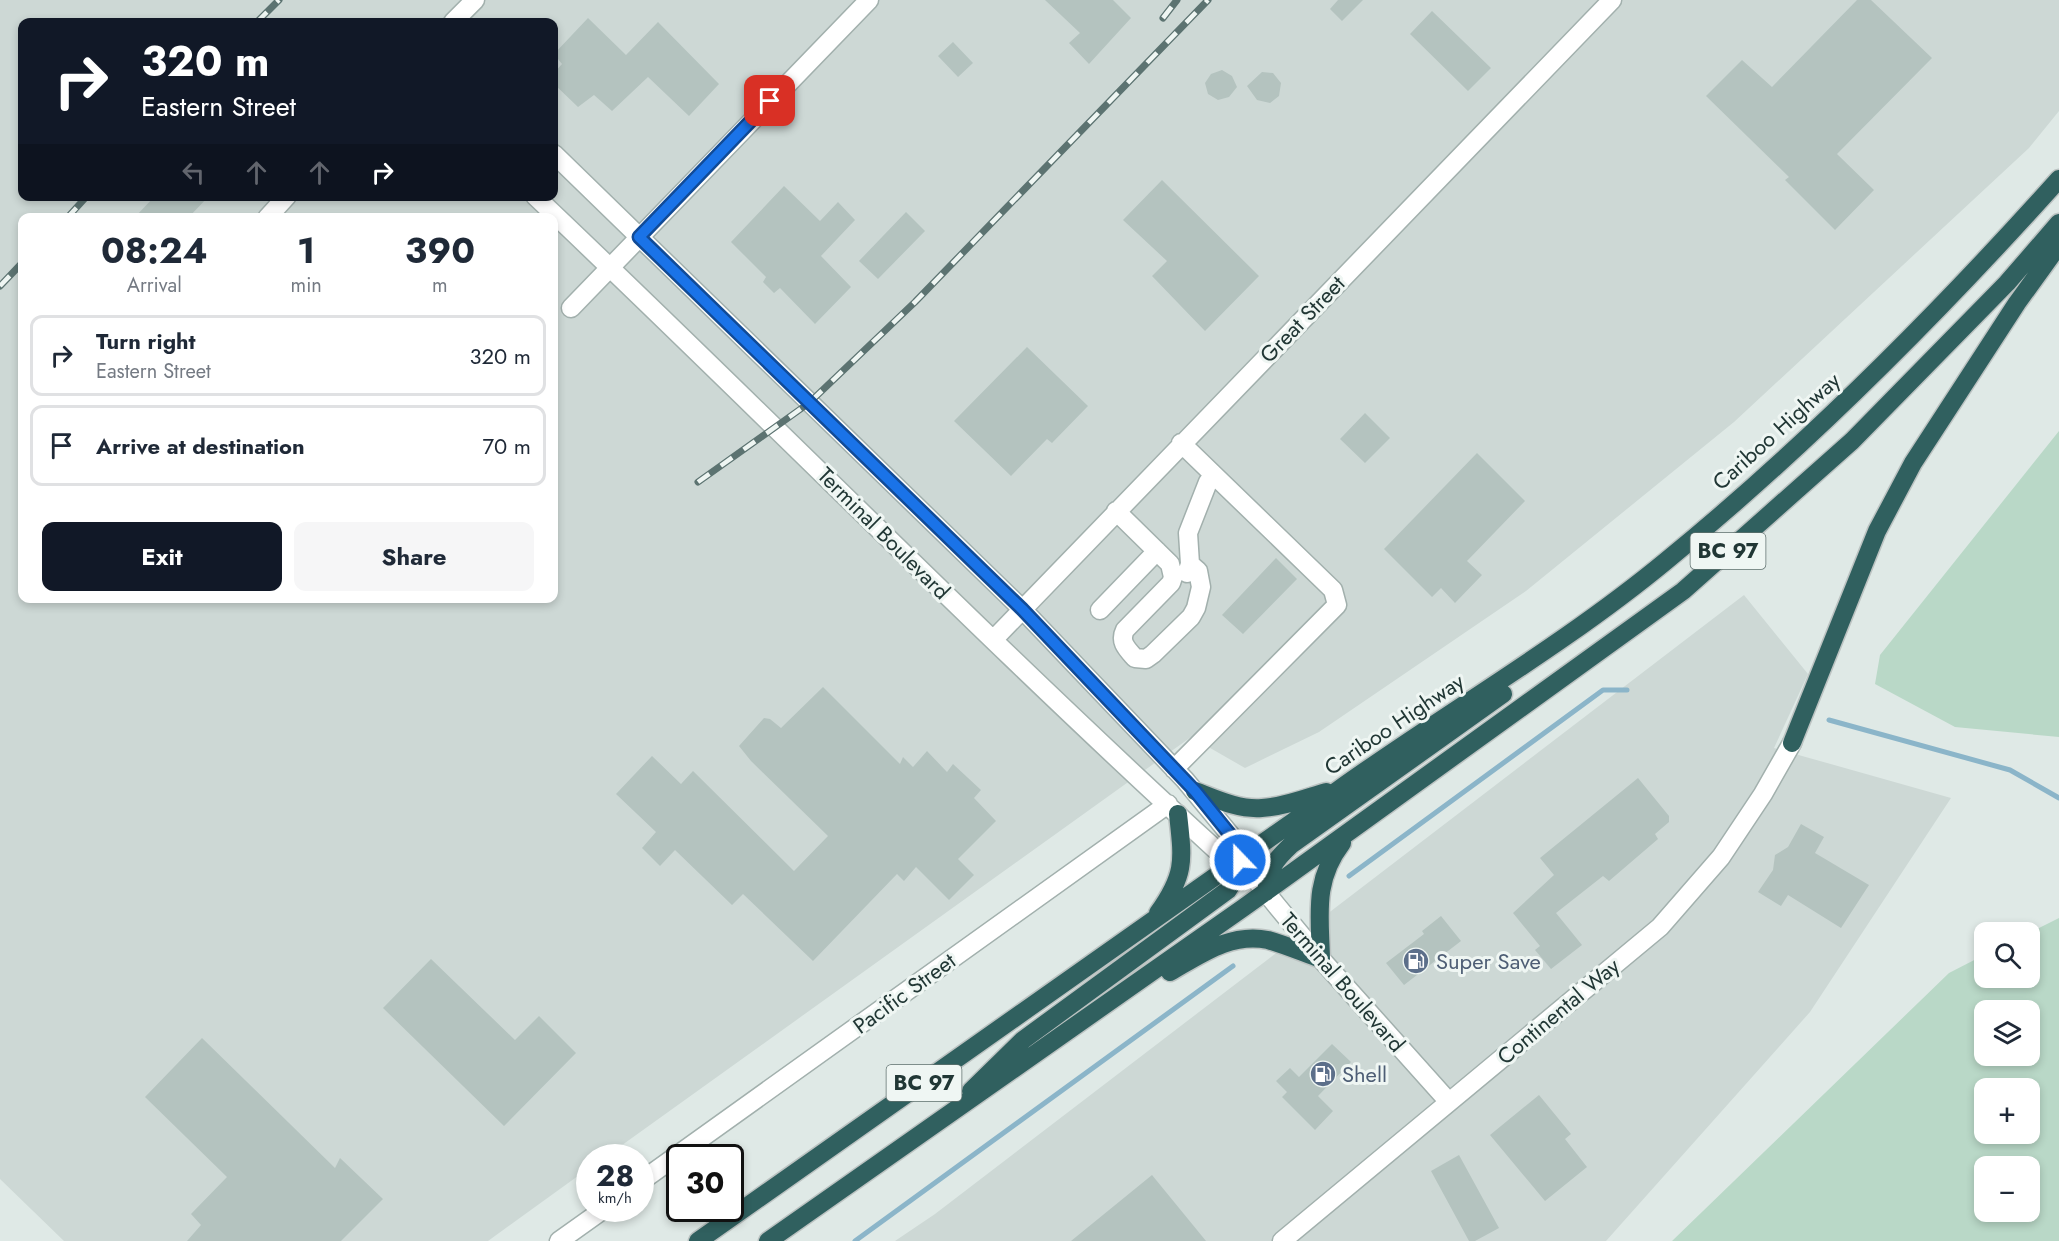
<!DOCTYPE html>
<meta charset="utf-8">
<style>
:root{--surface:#fff;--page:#f6f6f7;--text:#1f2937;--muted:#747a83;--line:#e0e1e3;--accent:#111827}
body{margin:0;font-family:Jost,sans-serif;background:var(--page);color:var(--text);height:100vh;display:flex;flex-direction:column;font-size:22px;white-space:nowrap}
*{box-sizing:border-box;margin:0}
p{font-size:20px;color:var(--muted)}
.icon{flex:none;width:33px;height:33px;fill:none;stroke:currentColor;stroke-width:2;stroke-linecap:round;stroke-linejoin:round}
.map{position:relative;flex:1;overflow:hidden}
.side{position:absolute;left:18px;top:213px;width:540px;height:390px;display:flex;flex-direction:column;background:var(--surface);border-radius:12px;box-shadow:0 3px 9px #0003}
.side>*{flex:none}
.hud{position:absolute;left:18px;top:18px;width:540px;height:183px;border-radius:12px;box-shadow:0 3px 9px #0003;background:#111827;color:#fff;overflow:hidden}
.tools{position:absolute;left:1974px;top:922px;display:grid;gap:12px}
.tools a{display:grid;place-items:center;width:66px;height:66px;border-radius:12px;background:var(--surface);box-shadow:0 3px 9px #0003;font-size:30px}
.speed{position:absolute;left:576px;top:1144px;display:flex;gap:12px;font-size:30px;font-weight:700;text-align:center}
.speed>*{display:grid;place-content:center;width:78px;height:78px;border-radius:50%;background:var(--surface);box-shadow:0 3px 9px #0003;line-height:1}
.speed small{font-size:15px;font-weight:400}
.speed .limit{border:3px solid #111;border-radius:9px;background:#fff;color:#111}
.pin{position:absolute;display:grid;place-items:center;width:51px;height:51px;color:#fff;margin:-26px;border-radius:12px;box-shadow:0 3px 9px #0006}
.me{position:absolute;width:66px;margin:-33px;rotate:338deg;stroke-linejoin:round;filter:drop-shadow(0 0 4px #0008)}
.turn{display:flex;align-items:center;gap:21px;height:126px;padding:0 24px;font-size:27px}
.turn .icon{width:78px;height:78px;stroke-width:2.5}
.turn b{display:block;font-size:42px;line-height:51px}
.lanes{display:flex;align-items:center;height:57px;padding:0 24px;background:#0003;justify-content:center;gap:30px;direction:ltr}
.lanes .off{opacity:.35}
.eta{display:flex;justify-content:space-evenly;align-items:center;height:102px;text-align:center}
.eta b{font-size:36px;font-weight:700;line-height:42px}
.cta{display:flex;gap:12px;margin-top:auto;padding:12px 24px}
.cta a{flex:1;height:69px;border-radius:12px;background:var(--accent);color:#fff;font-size:24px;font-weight:700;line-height:69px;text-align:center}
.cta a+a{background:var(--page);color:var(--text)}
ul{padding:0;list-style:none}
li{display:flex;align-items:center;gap:18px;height:81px;margin:0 12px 9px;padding:0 12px;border:3px solid var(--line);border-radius:12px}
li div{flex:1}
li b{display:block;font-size:22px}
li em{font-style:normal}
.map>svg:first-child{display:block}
.built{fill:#cdd8d5;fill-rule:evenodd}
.green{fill:#b9d8c7;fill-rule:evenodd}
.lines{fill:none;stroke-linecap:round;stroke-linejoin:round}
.stream{stroke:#8bb5c9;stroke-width:5}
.building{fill:#b4c3bf}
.minor-casing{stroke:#a2b0ad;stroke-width:21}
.highway-casing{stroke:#bcc3c2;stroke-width:21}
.minor{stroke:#fff;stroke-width:18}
.highway{stroke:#30605f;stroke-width:18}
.rail-casing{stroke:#5c7371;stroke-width:7}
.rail{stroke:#eff6f3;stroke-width:4.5;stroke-dasharray:14;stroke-linecap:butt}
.route-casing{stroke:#114b97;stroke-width:15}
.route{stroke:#1a73e8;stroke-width:10}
.labels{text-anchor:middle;stroke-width:6;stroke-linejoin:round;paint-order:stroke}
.shield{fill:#eff6f3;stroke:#5f706e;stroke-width:1.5}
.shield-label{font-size:21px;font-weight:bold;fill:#213735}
.street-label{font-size:22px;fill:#213735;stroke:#eff6f3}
.service-label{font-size:22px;fill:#4e5e75;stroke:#eff6f3;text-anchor:start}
</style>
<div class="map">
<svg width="2059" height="1241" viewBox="0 0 2059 1241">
<rect width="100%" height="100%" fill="#dfe9e6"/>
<path class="built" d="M0,0H2059V111L2029,148L1734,422L1526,591L1319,732L1245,768L1191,737L604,1158H590L589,1168L488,1241H64L0,1179ZM22,22H554V196H22ZM22,218H554V598H22Z
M1744,595L1808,674L1774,748L1951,798L1810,1012L1606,1241H895L935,1214Z"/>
<path class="green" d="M2059,431V737L1955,727L1875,684L1880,655Z
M2059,918V1241H1672L1949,973L1984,955V978H2030L2029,933ZM1984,1011H2030V1056H1984ZM1984,1089H2030V1134H1984ZM1984,1167H2030V1212H1984Z"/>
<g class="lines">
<path class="stream" d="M1829,720L2010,770L2059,798
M1349,876L1603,690H1627
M855,1241L1233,966"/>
</g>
<path class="building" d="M1045,0H1113L1131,18L1089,64L1069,43L1080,33Z
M1338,0H1363L1342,21L1330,9Z
M1857,0H1871L1932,58L1837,154L1874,190L1835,230L1785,180L1789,177L1706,96L1742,60L1772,87Z
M1432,11L1491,68L1468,91L1410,34Z
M588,18L626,55L658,22L719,84L689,116L648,77L612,111L594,95L578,107L554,84V73L562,64L554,54Z
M953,42L973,63L958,77L938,56Z
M1222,70L1232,76L1237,87L1229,97L1218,100L1208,94L1205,83L1211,74Z
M1262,72L1273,73L1281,83L1279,96L1270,103L1257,100L1247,86Z
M1162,180L1259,276L1205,331L1152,276L1167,261L1123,220Z
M784,186L820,221L838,202L855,220L821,256L851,287L815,324L780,288L774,293L763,282L766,277L731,242Z
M155,196H209L188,218H134Z
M906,212L925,231L878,279L859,261Z
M1027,347L1088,406L1052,443L1047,439L1011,476L954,421Z
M1365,413L1390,438L1365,463L1340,439Z
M1477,453L1525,501L1467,561L1482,575L1455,603L1441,588L1432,597L1384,549Z
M1276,558L1297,579L1243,634L1222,615Z
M823,687L900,764L903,757L913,767L927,751L947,772L953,764L981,790L974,798L996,821L958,859L974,875L949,900L916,867L904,881L897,874L813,961L743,894L732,905L675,850L660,866L642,848L656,832L616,794L652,756L681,784L693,771L794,871L828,836L751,761L739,746L764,718L770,719L781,728Z
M1638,778L1669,816V822L1655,834L1658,839L1609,881L1603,876L1556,913L1582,945L1551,969L1535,950L1540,946L1513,913L1554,875L1540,858Z
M1801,824L1824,837L1815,853L1869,885L1841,928L1788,895L1781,906L1758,892L1773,870L1775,855L1788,847Z
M1441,916L1461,941L1404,985L1386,963L1424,934L1422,931Z
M431,959L515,1040L539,1016L576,1053L504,1126L383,1008Z
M202,1038L335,1168L340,1158L383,1199L341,1241H187L201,1225L191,1214L227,1177L145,1097Z
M1332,1044L1351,1062L1318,1096L1333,1111L1315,1130L1282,1097L1287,1092L1276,1081L1290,1068L1299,1077Z
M1539,1095L1571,1134L1565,1139L1587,1167L1545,1201L1490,1135Z
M1459,1155L1499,1228L1475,1241H1469L1431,1171Z
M1152,1175L1206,1241H1071Z"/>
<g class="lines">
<g class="minor-casing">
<path id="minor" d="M453,22L475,0
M554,154L1022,609L1185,780L1232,837L1240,860L1277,906L1321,959L1449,1102
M535,196C763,412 983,637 1215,849L1240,860
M267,218L287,196
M571,308L869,0
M1116,511L1170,564L1173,577L1171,583L1125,630C1119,642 1127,649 1135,658L1146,659L1153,654L1191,617L1196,608L1201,587L1198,571L1190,564
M1187,573L1190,564L1188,533L1208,482L1214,475
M1100,610L1157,551
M993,640L1612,0
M1174,769L1337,605L1333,590L1181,443
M640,1182L1168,804
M559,1241L604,1209
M1282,1241L1660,927L1721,857L1763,794L1792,743"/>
</g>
<g class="highway-casing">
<path id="highway" d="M1792,743L1877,531L1913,463L2017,303L2059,245
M1195,791C1216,799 1239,810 1262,808C1284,807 1306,798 1326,792
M1266,892C1269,868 1274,861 1291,845L1503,694
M1158,913C1186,874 1183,860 1178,814
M1170,972C1200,955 1231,932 1268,940C1286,945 1304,953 1321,959C1320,915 1313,881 1342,843
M971,1091L1023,1040L1228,890L1236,877L1240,860
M698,1241C912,1091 1125,940 1338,790C1447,712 1563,646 1666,561C1808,445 1937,315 2059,179
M768,1241L1243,908L1683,591L1852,441L2007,283L2059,223"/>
</g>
<use href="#minor" class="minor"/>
<use href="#highway" class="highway"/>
<g class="rail-casing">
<path id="rail" d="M1163,18L1177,0
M257,22L279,0
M67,218L87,196
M0,286L22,263
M698,482L809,403L915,302L1208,0"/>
</g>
<use href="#rail" class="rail"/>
</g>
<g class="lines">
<g class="route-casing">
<path id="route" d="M770,101L639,237L1022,609L1195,791L1232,837L1240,860"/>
</g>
<use href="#route" class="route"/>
</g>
<defs>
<g id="fuel-disc" transform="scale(1.35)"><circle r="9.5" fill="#5c6f8a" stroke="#eff6f3"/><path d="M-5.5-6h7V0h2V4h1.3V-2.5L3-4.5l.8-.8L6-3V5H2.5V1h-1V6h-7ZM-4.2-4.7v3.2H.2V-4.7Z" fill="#fff"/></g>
</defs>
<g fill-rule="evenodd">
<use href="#fuel-disc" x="1416" y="961"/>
<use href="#fuel-disc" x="1323" y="1074"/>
</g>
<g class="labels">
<g class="shield">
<rect x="1690.5" y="533" width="75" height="36" rx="4.5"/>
<rect x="886.5" y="1065" width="75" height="36" rx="4.5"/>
</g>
<g class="shield-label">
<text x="1728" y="558">BC 97</text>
<text x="924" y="1090">BC 97</text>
</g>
<g class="street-label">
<text transform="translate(1302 319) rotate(-46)" y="8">Great Street</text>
<text transform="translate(1776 431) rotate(-42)" y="8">Cariboo Highway</text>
<text transform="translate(884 533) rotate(45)" y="8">Terminal Boulevard</text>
<text transform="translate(1394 724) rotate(-34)" y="8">Cariboo Highway</text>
<text transform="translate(1343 982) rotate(49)" y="8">Terminal Boulevard</text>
<text transform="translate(904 993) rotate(-36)" y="8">Pacific Street</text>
<text transform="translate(1558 1011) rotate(-40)" y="8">Continental Way</text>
</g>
<g class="service-label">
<text x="1436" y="969">Super Save</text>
<text x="1342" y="1082">Shell</text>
</g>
</g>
</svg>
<div class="tools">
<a><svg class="icon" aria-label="search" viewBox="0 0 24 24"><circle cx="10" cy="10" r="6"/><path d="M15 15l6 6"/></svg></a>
<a><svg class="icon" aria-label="layers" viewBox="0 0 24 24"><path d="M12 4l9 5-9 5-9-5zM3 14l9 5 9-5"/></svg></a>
<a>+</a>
<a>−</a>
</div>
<div class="speed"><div>28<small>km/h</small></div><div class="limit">30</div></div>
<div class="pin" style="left:770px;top:101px;background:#d93025"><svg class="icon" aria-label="arrive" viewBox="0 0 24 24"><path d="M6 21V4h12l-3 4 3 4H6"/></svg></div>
<svg class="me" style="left:1240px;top:860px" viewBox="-20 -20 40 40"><circle r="17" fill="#1a73e8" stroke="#fff" stroke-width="3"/><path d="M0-11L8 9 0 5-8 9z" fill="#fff"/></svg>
<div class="hud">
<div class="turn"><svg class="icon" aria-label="right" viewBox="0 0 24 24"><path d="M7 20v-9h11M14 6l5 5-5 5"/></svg><div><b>320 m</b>Eastern Street</div></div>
<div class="lanes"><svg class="icon off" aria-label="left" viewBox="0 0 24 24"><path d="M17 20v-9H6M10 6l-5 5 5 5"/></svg><svg class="icon off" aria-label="ahead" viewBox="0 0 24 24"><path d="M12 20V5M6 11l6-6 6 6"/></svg><svg class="icon off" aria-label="ahead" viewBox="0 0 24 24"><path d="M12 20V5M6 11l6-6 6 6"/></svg><svg class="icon" aria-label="right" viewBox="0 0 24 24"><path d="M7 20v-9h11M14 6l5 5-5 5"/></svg></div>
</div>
<section class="side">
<div class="eta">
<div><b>08:24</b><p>Arrival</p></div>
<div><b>1</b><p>min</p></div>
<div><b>390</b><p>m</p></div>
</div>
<ul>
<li><svg class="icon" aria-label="right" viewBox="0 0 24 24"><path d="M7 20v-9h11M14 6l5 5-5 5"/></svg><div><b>Turn right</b><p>Eastern Street</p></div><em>320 m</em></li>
<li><svg class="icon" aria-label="arrive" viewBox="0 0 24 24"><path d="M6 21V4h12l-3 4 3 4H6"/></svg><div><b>Arrive at destination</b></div><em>70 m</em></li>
</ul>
<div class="cta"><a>Exit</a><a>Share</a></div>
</section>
</div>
